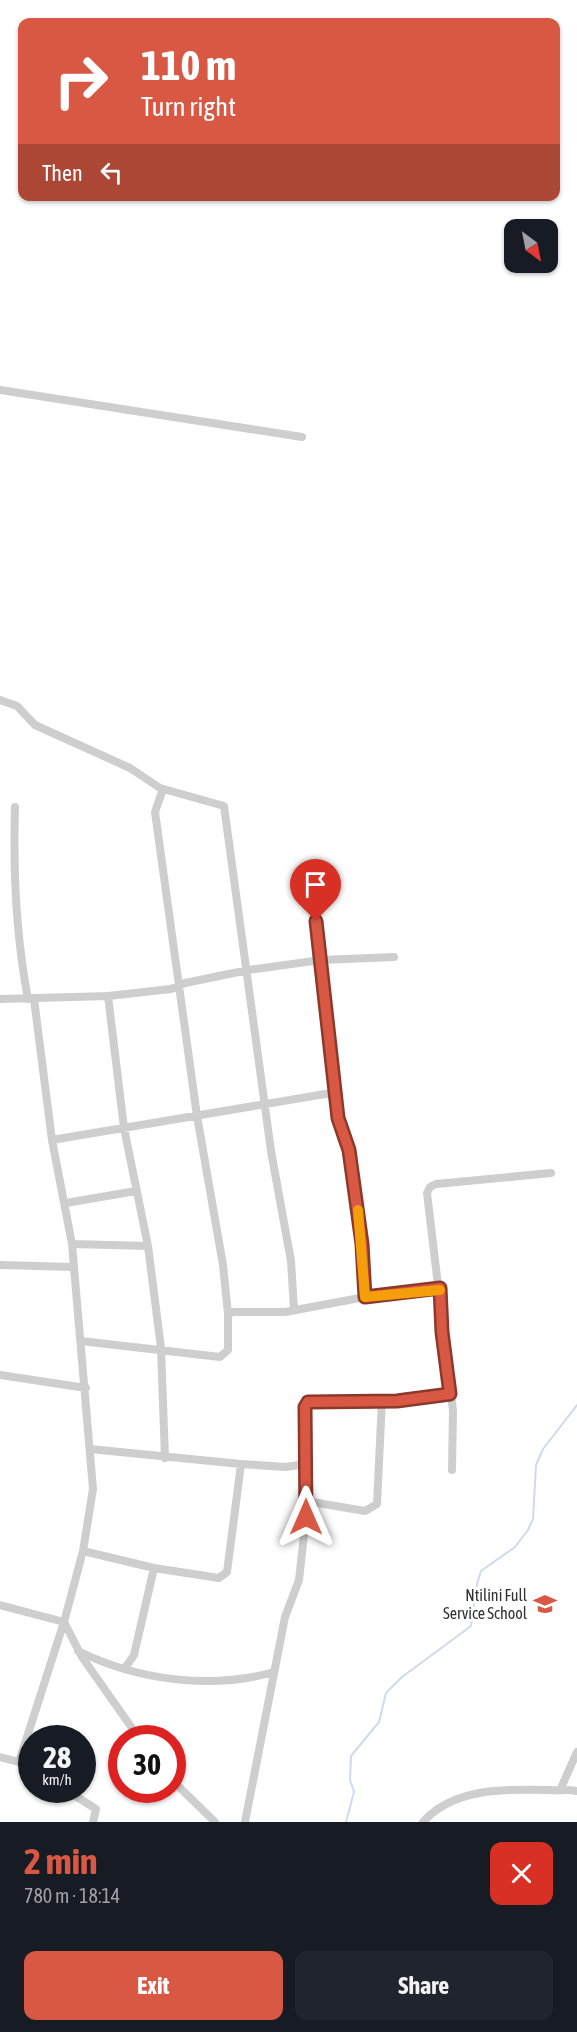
<!DOCTYPE html>
<meta charset="utf-8">
<style>
:root{--surface:#171b24;--page:#20242c;--text:#f1f3f6;--muted:#9ea1a6;--accent:#d85843}
body{margin:0;font-family:"Asap Condensed",sans-serif;background:var(--page);color:var(--text);height:100vh;display:flex;flex-direction:column;font-size:22px;white-space:nowrap}
*{box-sizing:border-box;margin:0}
p{font-size:20px;color:var(--muted)}
.icon{flex:none;width:33px;height:33px;fill:none;stroke:currentColor;stroke-width:2;stroke-linecap:round;stroke-linejoin:round}
.map{position:relative;height:1822px;overflow:hidden}
.side{display:flex;flex-direction:column;background:var(--surface);flex:1}
.side>*{flex:none}
.top-card{position:absolute;left:18px;top:18px;width:542px;height:183px;border-radius:12px;box-shadow:0 2px 4px #0004;background:#d85843;color:#fff;overflow:hidden}
.needle{width:39px;rotate:148deg}
.fabs{position:absolute;left:504px;top:219px;display:grid;gap:12px}
.fabs a{display:grid;place-items:center;width:54px;height:54px;border-radius:12px;background:var(--surface);box-shadow:0 2px 4px #0004;font-size:30px}
.speed{position:absolute;left:18px;top:1725px;display:flex;gap:12px;font-size:30px;font-weight:700;text-align:center}
.speed>*{display:grid;place-content:center;width:78px;height:78px;border-radius:50%;background:var(--surface);box-shadow:0 2px 4px #0004;line-height:1}
.speed small{font-size:15px;font-weight:400}
.speed .limit{border:9px solid #d22;background:#fff;color:#111}
.pin{position:absolute;display:grid;place-items:center;width:51px;height:51px;color:#fff;margin:-62px -26px;border-radius:50% 50% 50% 0;rotate:-45deg;box-shadow:0 0 6px #0007}
.pin .icon{rotate:45deg}
.me{position:absolute;width:66px;margin:-33px;rotate:0deg;stroke-linejoin:round;filter:drop-shadow(0 0 4px #0008)}
.turn{display:flex;align-items:center;gap:21px;height:126px;padding:0 24px;font-size:27px}
.turn .icon{width:78px;height:78px;stroke-width:2.5}
.turn b{display:block;font-size:42px;line-height:51px}
.then{display:flex;align-items:center;height:57px;padding:0 24px;background:#0003;gap:12px;font-size:22px}
.round{display:grid;place-items:center;flex:none;width:63px;height:63px;border-radius:12px;background:var(--page)}
.head{display:flex;align-items:center;justify-content:space-between;height:102px;padding:0 24px}
h1{font-size:36px;font-weight:700;line-height:45px;color:var(--accent)}
.button{display:flex;gap:12px;margin-top:auto;padding:12px 24px}
.button a{flex:1;height:69px;border-radius:12px;background:var(--accent);color:#fff;font-size:24px;font-weight:700;line-height:69px;text-align:center}
.button a+a{background:var(--page);color:var(--text)}
.map>svg:first-child{display:block}
.lines{fill:none;stroke-linecap:round;stroke-linejoin:round}
.stream{stroke:#cfdaeb;stroke-width:2}
.minor{stroke:#cecece;stroke-width:8}
.route-casing{stroke:#8c392c;stroke-width:15}
.route{stroke:#d85843;stroke-width:10}
.slow{stroke:#f59e0b;stroke-width:10}
.labels{text-anchor:middle;stroke-width:6;stroke-linejoin:round;paint-order:stroke}
.poi-label{font-size:16px;fill:#313131;stroke:#fff;text-anchor:end}
</style>
<div class="map">
<svg width="577" height="1822" viewBox="0 0 577 1822">
<rect width="100%" height="100%" fill="#fff"/>
<g class="lines">
<path class="stream" d="M346,1822L354,1792L350,1780L351,1756L379,1722L386,1693L402,1677L471,1626L477,1584L481,1571L515,1547L528,1530L533,1519L536,1465L543,1449L577,1405"/>
<path class="minor" d="M0,390L302,437
M0,700L17,706L35,725L130,768L160,788L224,806L271,1151L291,1261L294,1309
M163,789L155,812L197,1116L223,1265L228,1314
M15,807C13,872 16,936 28,999
M314,901L338,1118L349,1151L362,1244L365,1297
M108,996L124,1128L148,1246L161,1348L165,1458
M0,999L108,996L171,989L185,983L248,970L321,960L394,957
M52,1140L337,1092
M66,1203L136,1191
M72,1244L148,1246
M0,1265L73,1267
M81,1341L220,1357L228,1350V1314L234,1312H285L365,1297L440,1288
M0,1375L86,1388
M90,1449L241,1464L286,1467L299,1465L307,1455L305,1407L308,1402L397,1401L450,1394
M452,1470L453,1411L427,1193L430,1187L436,1184L551,1173
M306,1501L365,1511L377,1504L382,1400
M83,1551L154,1568L219,1578L227,1572L241,1464
M0,1605L64,1622L82,1657L139,1738
M78,1651C137,1680 210,1690 274,1672
M125,1668L134,1655L154,1568
M0,1757L19,1762L64,1622L83,1551L93,1489L72,1244L52,1140L34,999
M19,1762L32,1769
M172,1780L215,1822
M561,1788L577,1752
M66,1790L96,1809L93,1822
M245,1822L285,1617L299,1580L306,1517L304,1462
M423,1822C454,1787 507,1789 550,1790C559,1791 567,1789 577,1791"/>
</g>
<g class="lines">
<g class="route-casing">
<path id="route" d="M306,1517L305,1407L308,1402L397,1401L450,1394L442,1332L440,1288L365,1297L362,1244L349,1150L338,1118L316,921"/>
</g>
<use href="#route" class="route"/>
<path class="slow" d="M358,1210L365,1297L440,1290"/>
</g>
<defs>
<g id="school-bare" transform="scale(1.8)"><path d="M0-5L7-2L0 1L-7-2ZM-4 1L0 2.5L4 1V4Q0 6-4 4Z" fill="#d85843" stroke="#fff" stroke-width="2.5" paint-order="stroke"/></g>
</defs>
<g fill-rule="evenodd">
<use href="#school-bare" x="545" y="1604"/>
</g>
<g class="labels">
<g class="poi-label">
<text x="527" y="1601">Ntilini Full<tspan x="527" dy="18">Service School</tspan></text>
</g>
</g>
</svg>
<div class="fabs">
<a><svg class="needle" viewBox="-14 -14 28 28"><path d="M0-13l5 13h-10z" fill="#e53935"/><path d="M0 13l5-13h-10z" fill="#9ea1a6"/></svg></a>
</div>
<div class="speed"><div>28<small>km/h</small></div><div class="limit">30</div></div>
<div class="pin" style="left:316px;top:921px;background:#d93025"><svg class="icon" aria-label="arrive" viewBox="0 0 24 24"><path d="M6 21V4h12l-3 4 3 4H6"/></svg></div>
<svg class="me" style="left:306px;top:1517px" viewBox="-20 -20 40 40"><path d="M0-17L14 15 0 8-14 15z" fill="#d85843" stroke="#fff" stroke-width="4"/></svg>
<div class="top-card">
<div class="turn"><svg class="icon" aria-label="right" viewBox="0 0 24 24"><path d="M7 20v-9h11M14 6l5 5-5 5"/></svg><div><b>110 m</b>Turn right</div></div>
<div class="then">Then<svg class="icon" aria-label="left" viewBox="0 0 24 24"><path d="M17 20v-9H6M10 6l-5 5 5 5"/></svg></div>
</div>
</div>
<section class="side">
<div class="head"><div><h1>2 min</h1><p>780 m · 18:14</p></div><a class="round" style="background:#d93025;color:#fff"><svg class="icon" aria-label="close" viewBox="0 0 24 24"><path d="M6 6l12 12M18 6L6 18"/></svg></a></div>
<div class="button"><a>Exit</a><a>Share</a></div>
</section>
